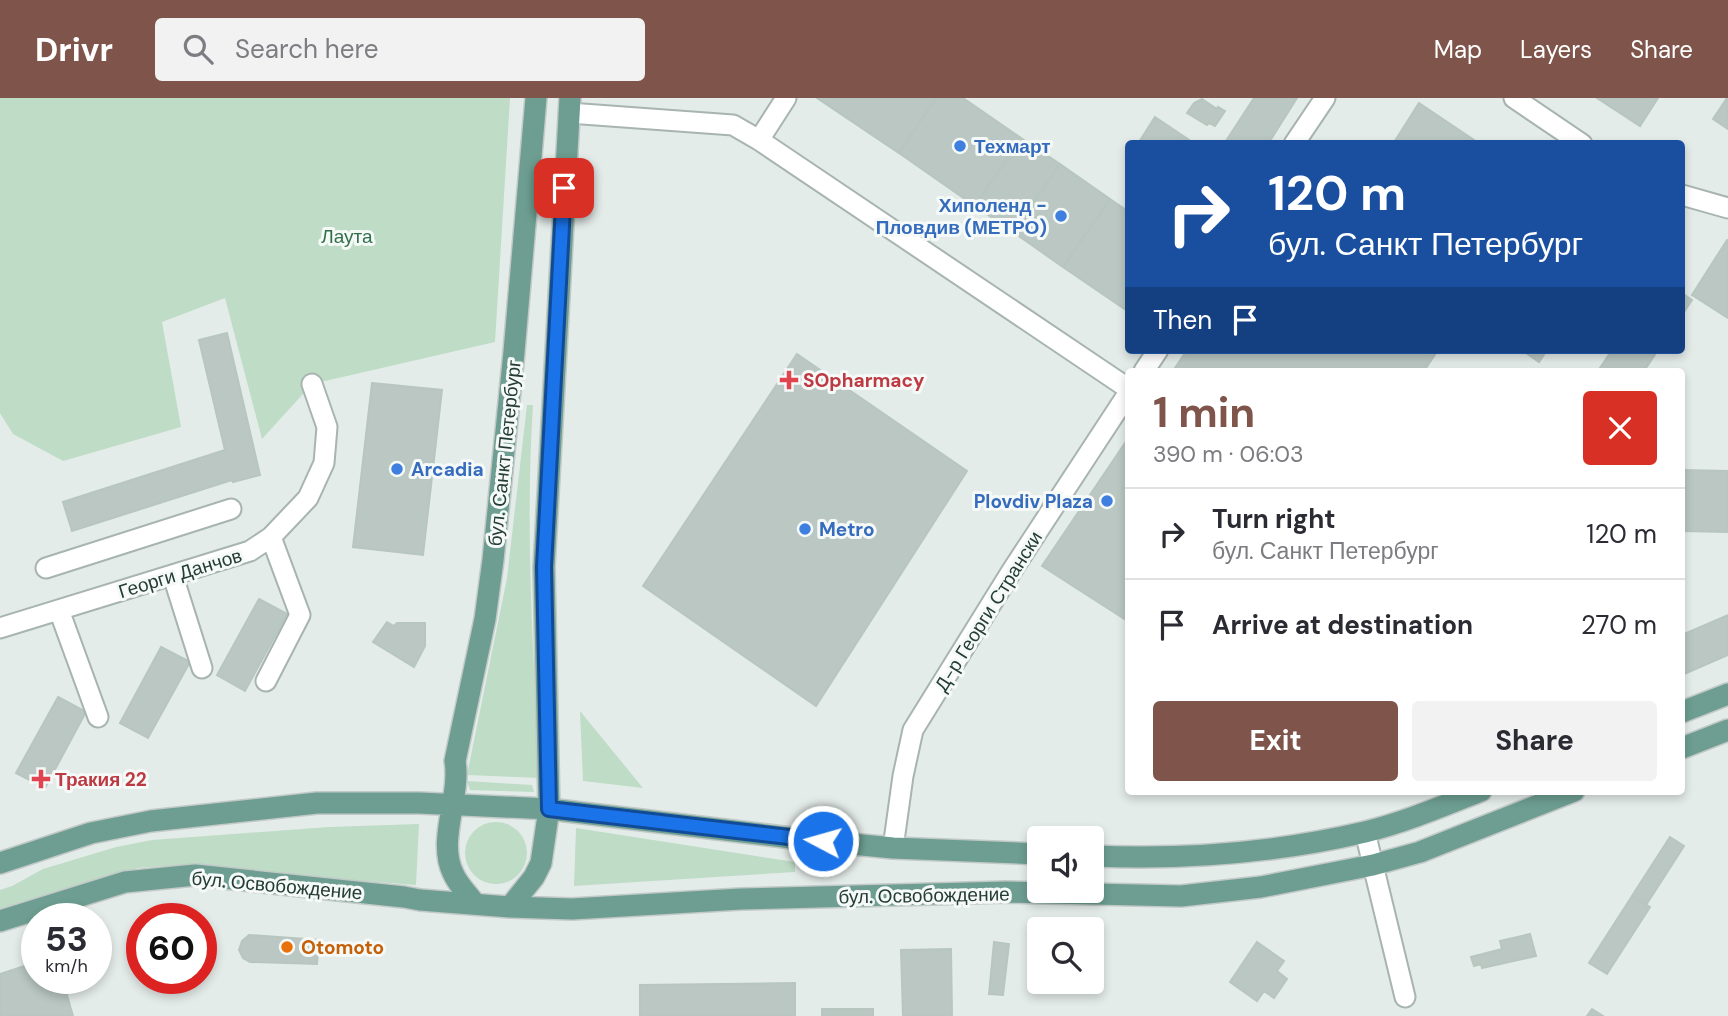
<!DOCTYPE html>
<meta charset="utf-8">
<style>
:root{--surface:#fff;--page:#f2f2f3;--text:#2b2b33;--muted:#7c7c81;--line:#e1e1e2;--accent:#7f544b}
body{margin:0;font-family:"DM Sans",sans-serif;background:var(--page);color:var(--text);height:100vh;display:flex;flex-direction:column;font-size:26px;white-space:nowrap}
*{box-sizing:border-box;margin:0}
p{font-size:23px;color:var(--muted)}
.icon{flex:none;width:38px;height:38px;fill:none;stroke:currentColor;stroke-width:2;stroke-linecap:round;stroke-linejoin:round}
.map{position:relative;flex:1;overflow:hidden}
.side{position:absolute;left:1125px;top:270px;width:560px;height:427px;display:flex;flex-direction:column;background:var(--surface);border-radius:7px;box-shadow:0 4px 10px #0003}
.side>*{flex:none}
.hud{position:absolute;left:1125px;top:42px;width:560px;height:214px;border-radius:7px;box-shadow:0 4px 10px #0003;background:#1a4fa0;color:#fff;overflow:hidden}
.buttons{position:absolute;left:1027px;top:728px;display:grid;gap:14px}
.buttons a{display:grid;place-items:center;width:77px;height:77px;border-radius:7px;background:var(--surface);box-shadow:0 4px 10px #0003;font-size:35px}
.speed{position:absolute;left:21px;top:805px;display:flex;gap:14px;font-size:35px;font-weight:700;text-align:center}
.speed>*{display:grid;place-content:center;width:91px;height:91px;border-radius:50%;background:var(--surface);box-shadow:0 4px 10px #0003;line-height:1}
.speed small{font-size:18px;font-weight:400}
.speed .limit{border:10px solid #d22;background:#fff;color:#111}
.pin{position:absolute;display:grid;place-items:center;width:60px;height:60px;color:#fff;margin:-30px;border-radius:14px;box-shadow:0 4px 10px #0006}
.me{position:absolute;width:77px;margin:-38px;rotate:276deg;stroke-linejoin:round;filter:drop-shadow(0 0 5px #0008)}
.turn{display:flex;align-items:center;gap:24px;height:147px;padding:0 28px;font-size:32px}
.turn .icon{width:91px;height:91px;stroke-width:2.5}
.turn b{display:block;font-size:49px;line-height:60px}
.then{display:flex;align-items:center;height:66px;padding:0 28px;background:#0003;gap:14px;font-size:26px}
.round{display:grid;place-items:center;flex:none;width:74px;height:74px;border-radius:7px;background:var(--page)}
.overview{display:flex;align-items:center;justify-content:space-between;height:119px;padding:0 28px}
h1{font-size:42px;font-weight:700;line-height:52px;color:var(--accent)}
.cta{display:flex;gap:14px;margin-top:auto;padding:14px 28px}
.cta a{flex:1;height:80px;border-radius:7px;background:var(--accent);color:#fff;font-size:28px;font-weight:700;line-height:80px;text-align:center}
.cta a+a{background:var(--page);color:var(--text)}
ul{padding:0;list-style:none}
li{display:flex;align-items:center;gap:21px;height:91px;padding:0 28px;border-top:2px solid var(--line)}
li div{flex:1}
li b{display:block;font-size:26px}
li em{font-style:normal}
header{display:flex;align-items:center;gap:42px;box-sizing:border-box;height:98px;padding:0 35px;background:var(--accent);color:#fff}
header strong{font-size:33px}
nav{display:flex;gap:38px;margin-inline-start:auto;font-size:24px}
.search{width:490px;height:63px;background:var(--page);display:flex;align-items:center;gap:18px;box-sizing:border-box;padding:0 24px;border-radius:7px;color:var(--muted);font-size:26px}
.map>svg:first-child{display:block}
.green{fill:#bfdcc7}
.building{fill:#bac7c2;stroke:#b7c6bf;stroke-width:2}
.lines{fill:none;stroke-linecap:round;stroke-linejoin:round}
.minor-casing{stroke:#a7b4b0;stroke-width:23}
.primary-casing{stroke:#c2c9c7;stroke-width:24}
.minor{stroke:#fff;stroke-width:19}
.primary{stroke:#6d9e91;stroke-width:21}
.route-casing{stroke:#114b97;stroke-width:18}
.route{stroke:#1a73e8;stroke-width:12}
.shop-dot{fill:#3f7fe0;stroke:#f5f9f7;stroke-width:2.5}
.health-dot{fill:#e0444e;stroke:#f5f9f7;stroke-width:2.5}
.food-dot{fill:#e8710a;stroke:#f5f9f7;stroke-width:2.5}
.labels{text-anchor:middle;stroke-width:6;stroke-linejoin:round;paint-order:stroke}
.shop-label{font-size:19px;font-weight:bold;fill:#366cbe;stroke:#f5f9f7;text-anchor:start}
.park-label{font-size:19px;fill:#32704a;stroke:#f5f9f7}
.health-label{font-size:19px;font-weight:bold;fill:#be3a42;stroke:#f5f9f7;text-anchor:start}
.street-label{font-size:19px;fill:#253d36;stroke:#f5f9f7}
.food-label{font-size:19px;font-weight:bold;fill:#c56008;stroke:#f5f9f7;text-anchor:start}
</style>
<header>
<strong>Drivr</strong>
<div class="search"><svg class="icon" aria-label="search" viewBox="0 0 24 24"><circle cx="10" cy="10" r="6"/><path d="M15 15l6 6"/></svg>Search here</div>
<nav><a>Map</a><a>Layers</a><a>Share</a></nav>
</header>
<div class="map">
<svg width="1728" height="918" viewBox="0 0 1728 918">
<rect width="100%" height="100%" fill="#e4ece9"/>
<path class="green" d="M0,0H510L495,244L312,286L262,341L225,200L162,224L181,329L63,363L13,336L0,315Z
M527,307H533C525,432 533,555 540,680L467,677L507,480Z
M580,613L643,690L583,683Z
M467,683L532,687L534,694L470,692Z
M465 755a31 31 0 1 1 62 0a31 31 0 1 1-62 0Z
M419,726L416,787L297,778L196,766L138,770L0,812V792L12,788L43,771L116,749L152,742L329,729Z
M576,730L795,764V774L574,788Z"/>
<path class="building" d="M817,0H936L899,55Z
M936,0H963L1021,40L975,108L899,55Z
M1254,0H1297L1268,46H1224Z
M1597,0H1658L1640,28Z
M1727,0H1728V31L1713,21Z
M1202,1L1217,11L1218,9L1225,13L1215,28L1209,25L1207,27L1187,15L1194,5Z
M1419,5L1480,46H1393Z
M1155,19L1195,46L1139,44Z
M1021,40L1060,66L1013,134L975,108Z
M1060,66L1110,101L1063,169L1013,134Z
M1110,101L1129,114V214L1063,169Z
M1727,142L1728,143V220L1692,197Z
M1682,195L1692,202L1682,217Z
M227,235L260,377L233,384L232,382L72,433L63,404L225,352L199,242Z
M1187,252H1438L1424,273H1173Z
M1522,252H1547L1539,264Z
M1612,252H1658L1644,273H1598Z
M797,256L967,373L816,608L643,488Z
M372,285L442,292L423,457L353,449Z
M1129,339V524L1042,468Z
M1682,372L1728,373V434L1682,433Z
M259,501L287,516L245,593L217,577Z
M1728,517V557L1682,577V537Z
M387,524L394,528L397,525H425V548L414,569L373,544Z
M161,549L190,564L148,640L120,625Z
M58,599L86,614L45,690L16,675Z
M1670,739L1684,748L1646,807L1632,798Z
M1632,798L1650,809L1607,876L1589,865Z
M1079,827L1091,828V831H1079Z
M1530,836L1536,858L1482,870L1481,866L1474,868L1471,859L1502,851L1500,843Z
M249,837L319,842L317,866L250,864L243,860L239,852L242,843Z
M201,840H214L212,868H201Z
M994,844L1009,846L1003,897L989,896Z
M1257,844L1284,863L1277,873L1287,881L1274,900L1264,893L1257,903L1230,884Z
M951,851L952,918H903L901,852Z
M1030,852L1040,853V876L1029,875Z
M37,864V880H62L73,918H0V876Z
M795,885V918H640V887Z
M822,911H873V918H822Z
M1592,911L1603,918H1587Z"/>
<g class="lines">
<g class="minor-casing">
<path id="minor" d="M1514,0L1582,46
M569,15L733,27L759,42L1129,291
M759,42L786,0
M1294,46L1325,0
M1682,97L1728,110
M1144,273L1158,252
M46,470L231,411
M173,478L202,570
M59,512L98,619
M0,530L250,453L271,439L308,400L324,365L327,329L312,286
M266,583L300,517L271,439
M1365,734L1405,899
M893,750L903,678L913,632L1011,474L1129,294"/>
</g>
<g class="primary-casing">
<path id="primary" d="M1682,614L1728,596
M1682,650L1728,632
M1092,758C1184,762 1275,755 1365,734C1405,724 1443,708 1481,693
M0,765L91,735L151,723L317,705H419L549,711L800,741L893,750L1040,756
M475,806C468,796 458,787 453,775C437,742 461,698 455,663L485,521L493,462L514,254L536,0
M510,809L534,779L541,765L549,711L544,469L570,0
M0,823L125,784L195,777L404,799L420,802L510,809L572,811L741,801L1006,794L1181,798L1261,789L1373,767L1420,754L1574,693"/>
</g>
<use href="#minor" class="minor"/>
<use href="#primary" class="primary"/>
</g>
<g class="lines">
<g class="route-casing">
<path id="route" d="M564,90L544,469L549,711L823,743"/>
</g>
<use href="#route" class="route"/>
</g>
<g class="shop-dot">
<circle cx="960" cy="48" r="7"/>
<circle cx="1061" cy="118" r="7"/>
<circle cx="397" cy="371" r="7"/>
<circle cx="1107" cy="403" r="7"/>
<circle cx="805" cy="431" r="7"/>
</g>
<g class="health-dot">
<path d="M785.5 271.5h7v7h7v7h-7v7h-7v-7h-7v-7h7z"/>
<path d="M37.5 670.5h7v7h7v7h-7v7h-7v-7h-7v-7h7z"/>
</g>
<circle class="food-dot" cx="287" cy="849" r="7"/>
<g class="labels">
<g class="shop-label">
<text x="974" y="55">Техмарт</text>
<text x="1047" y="114" text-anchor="end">Хиполенд -<tspan x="1047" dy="22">Пловдив (МЕТРО)</tspan></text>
<text x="411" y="378">Arcadia</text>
<text x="1093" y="410" text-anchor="end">Plovdiv Plaza</text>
<text x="819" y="438">Metro</text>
</g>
<g class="park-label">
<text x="347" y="145">Лаута</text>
</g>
<g class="health-label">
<text x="803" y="289">SOpharmacy</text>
<text x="55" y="688">Тракия 22</text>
</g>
<g class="street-label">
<text transform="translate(504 355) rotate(-84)" y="7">бул. Санкт Петербург</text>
<text transform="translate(180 475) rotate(-17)" y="7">Георги Данчов</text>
<text transform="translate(988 513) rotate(-58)" y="7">Д-р Георги Странски</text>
<text transform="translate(277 787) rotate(5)" y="7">бул. Освобождение</text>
<text transform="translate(924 797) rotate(-1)" y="7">бул. Освобождение</text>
</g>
<g class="food-label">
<text x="301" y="856">Otomoto</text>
</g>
</g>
</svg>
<div class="buttons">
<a><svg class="icon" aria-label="sound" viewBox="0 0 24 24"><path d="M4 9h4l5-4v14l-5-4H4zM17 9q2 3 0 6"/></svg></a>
<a><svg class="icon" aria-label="search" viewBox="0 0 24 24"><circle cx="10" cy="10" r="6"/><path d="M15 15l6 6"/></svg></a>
</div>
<div class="speed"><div>53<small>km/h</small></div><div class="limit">60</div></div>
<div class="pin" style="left:564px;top:90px;background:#d93025"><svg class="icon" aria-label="arrive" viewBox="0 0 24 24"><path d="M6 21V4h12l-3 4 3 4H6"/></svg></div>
<svg class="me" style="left:823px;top:743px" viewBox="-20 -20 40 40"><circle r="17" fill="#1a73e8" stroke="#fff" stroke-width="3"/><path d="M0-11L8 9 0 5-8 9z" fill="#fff"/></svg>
<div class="hud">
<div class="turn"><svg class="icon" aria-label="right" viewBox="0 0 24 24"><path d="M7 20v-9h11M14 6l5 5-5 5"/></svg><div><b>120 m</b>бул. Санкт Петербург</div></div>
<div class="then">Then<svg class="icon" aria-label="arrive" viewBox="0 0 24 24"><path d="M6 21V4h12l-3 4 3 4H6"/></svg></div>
</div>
<section class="side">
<div class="overview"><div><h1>1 min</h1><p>390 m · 06:03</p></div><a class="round" style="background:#d93025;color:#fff"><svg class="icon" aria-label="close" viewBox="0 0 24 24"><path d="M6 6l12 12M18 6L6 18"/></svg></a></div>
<ul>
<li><svg class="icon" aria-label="right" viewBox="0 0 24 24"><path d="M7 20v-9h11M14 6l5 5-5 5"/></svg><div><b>Turn right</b><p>бул. Санкт Петербург</p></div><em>120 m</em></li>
<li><svg class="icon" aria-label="arrive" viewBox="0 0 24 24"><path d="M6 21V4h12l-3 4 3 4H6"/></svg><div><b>Arrive at destination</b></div><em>270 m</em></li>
</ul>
<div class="cta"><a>Exit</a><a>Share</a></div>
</section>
</div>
